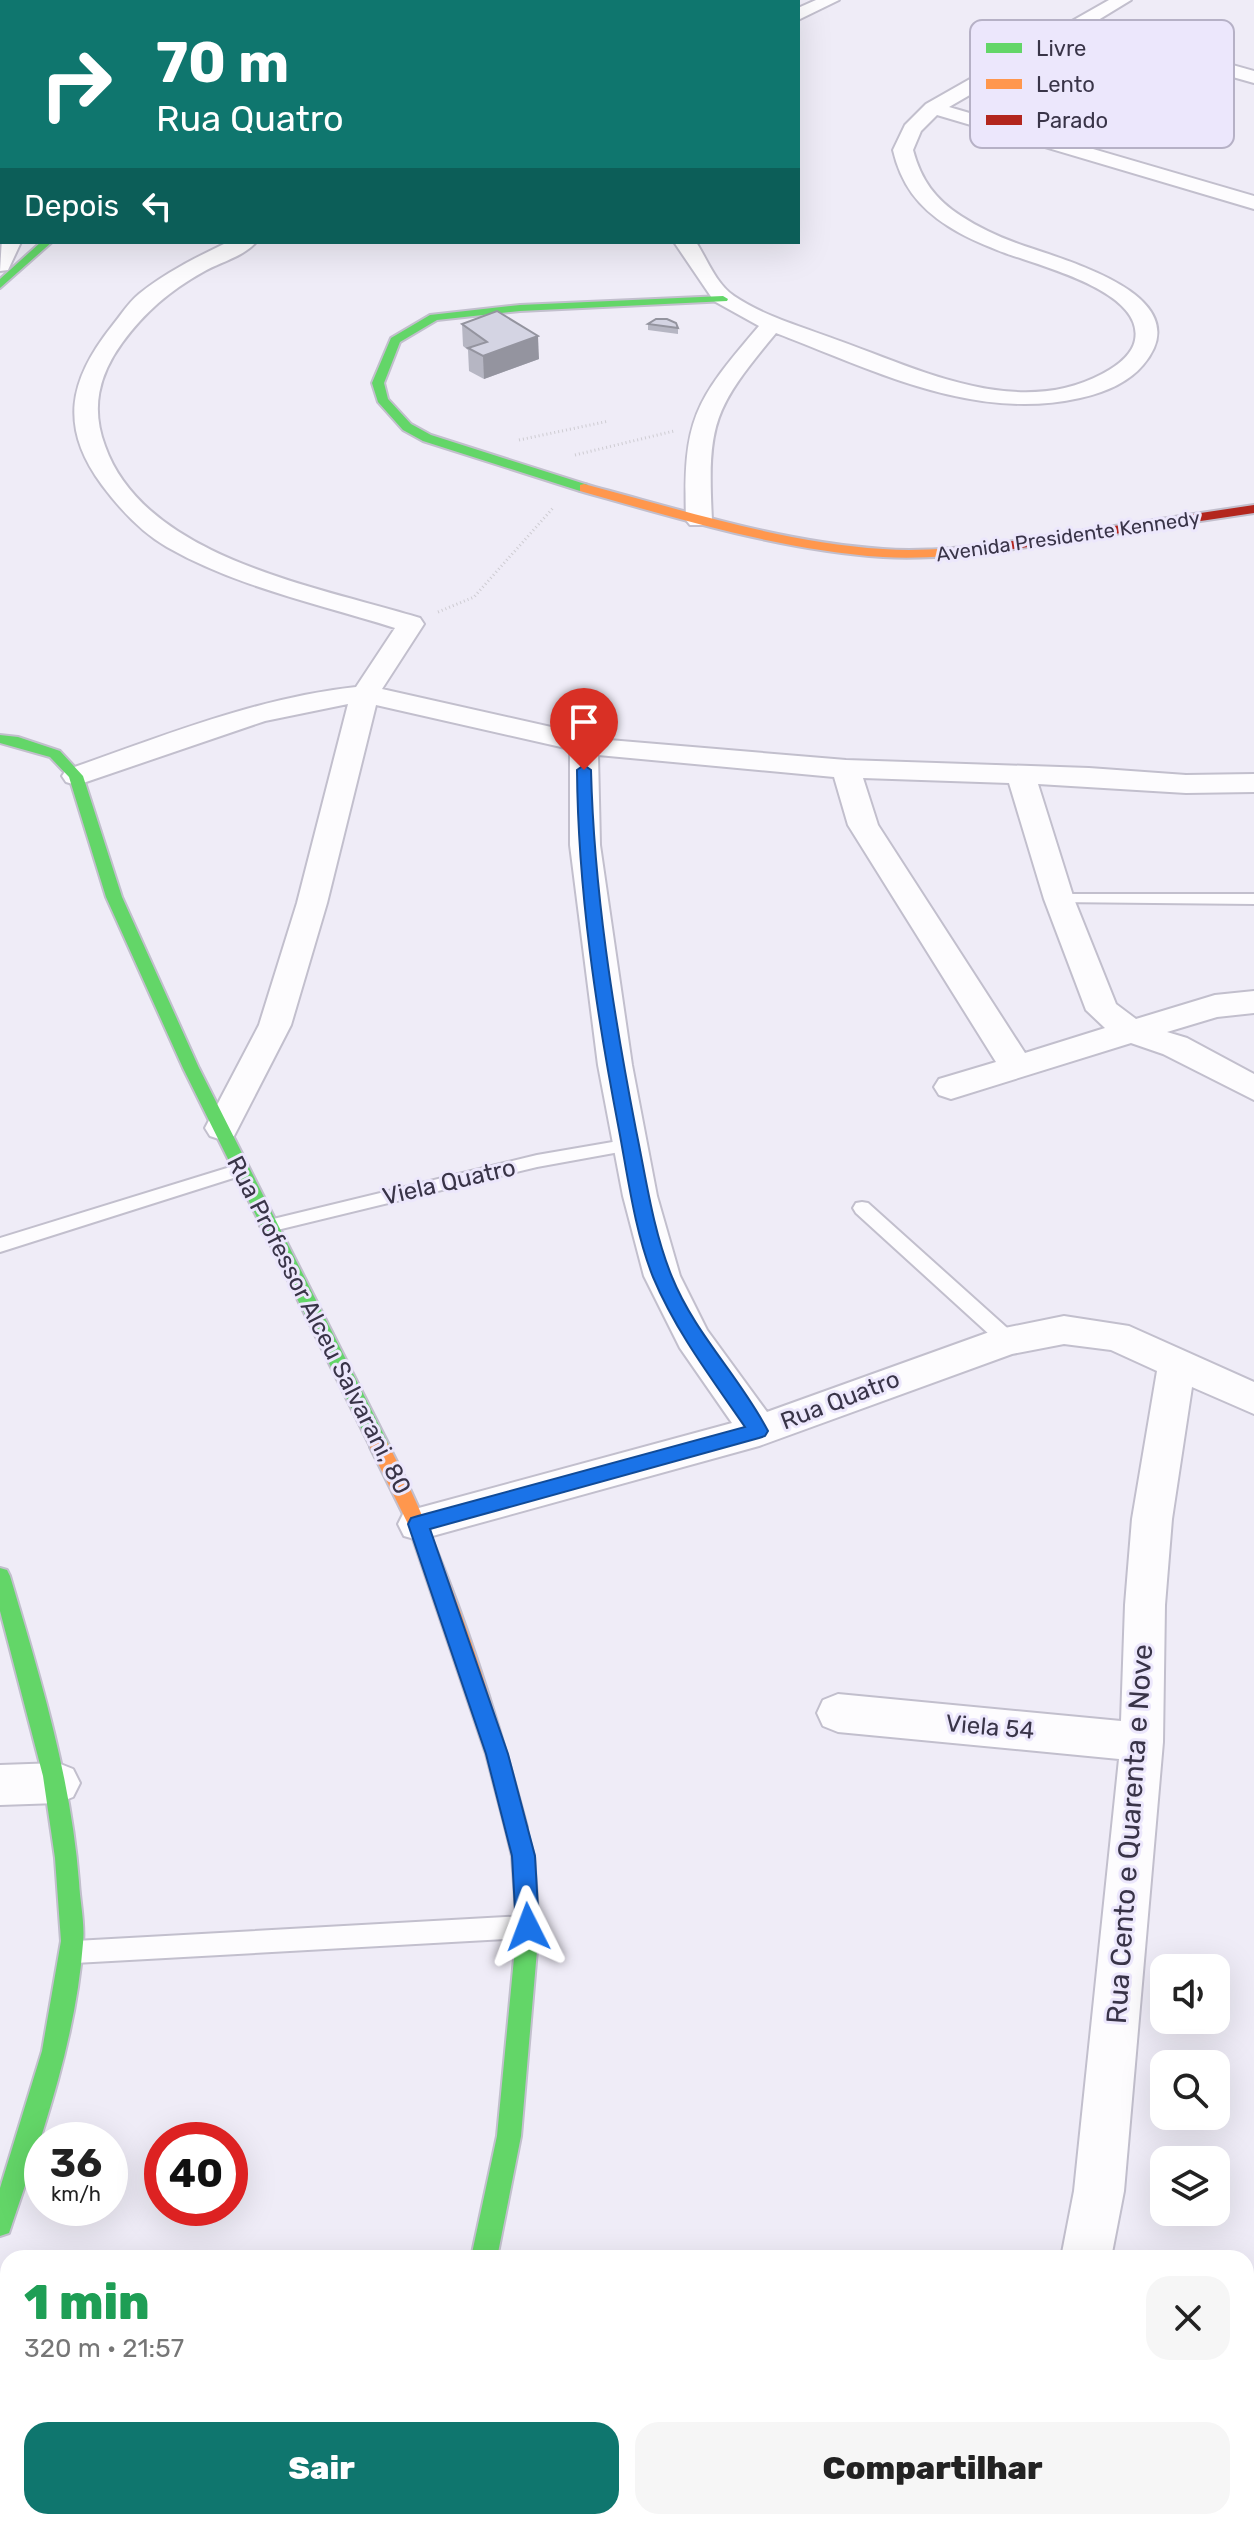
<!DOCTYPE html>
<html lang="pt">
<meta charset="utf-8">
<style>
:root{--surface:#fff;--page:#f6f6f6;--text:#222;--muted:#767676;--accent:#0f766e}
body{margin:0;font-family:Rubik,sans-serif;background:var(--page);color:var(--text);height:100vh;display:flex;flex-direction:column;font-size:30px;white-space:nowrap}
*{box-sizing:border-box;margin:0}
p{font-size:26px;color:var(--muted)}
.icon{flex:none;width:44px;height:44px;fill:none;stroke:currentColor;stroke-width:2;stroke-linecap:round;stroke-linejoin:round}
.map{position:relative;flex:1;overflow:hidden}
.details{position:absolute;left:0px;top:2250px;width:1254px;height:280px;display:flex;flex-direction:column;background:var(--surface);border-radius:24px 24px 0 0;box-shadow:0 8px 32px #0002}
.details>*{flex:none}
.top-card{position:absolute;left:0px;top:0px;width:800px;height:244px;box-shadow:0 8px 32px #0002;background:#0f766e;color:#fff;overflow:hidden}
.fabs{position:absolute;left:1150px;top:1954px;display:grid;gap:16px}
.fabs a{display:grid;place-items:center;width:80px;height:80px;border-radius:16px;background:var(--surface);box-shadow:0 8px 32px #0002;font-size:40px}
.speed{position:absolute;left:24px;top:2122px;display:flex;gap:16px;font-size:40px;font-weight:700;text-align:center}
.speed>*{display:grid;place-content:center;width:104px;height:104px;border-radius:50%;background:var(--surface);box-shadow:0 8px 32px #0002;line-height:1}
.speed small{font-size:20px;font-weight:400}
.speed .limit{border:12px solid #d22;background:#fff;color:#111}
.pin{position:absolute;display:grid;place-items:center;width:68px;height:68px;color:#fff;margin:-82px -34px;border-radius:50% 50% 50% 0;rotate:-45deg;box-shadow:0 0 8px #0007}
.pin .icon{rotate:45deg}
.me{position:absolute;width:88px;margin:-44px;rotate:357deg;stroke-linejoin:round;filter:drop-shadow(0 0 6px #0008)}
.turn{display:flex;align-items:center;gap:28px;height:168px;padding:0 24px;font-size:36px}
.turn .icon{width:104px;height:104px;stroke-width:2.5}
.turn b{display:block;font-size:56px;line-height:68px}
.then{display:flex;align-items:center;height:76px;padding:0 24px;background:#0003;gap:16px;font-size:30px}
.round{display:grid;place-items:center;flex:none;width:84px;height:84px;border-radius:24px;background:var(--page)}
.headline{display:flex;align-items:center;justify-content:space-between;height:136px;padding:0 24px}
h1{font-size:48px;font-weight:800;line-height:60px;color:#1e9e55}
.cta{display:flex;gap:16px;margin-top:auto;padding:16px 24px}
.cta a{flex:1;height:92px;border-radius:24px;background:var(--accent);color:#fff;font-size:32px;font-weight:800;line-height:92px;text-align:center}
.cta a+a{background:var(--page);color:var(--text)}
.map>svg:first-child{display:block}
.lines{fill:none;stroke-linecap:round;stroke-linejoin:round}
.lane-casing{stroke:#c2bfcd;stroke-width:4}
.street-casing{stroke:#c2bfcd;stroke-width:4}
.fast-casing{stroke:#c2bfcd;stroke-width:4}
.slow-casing{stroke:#c2bfcd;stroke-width:4}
.jam-casing{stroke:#c2bfcd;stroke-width:4}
.path{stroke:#ceccd2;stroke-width:3;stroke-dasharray:1 3;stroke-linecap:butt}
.lane{fill:#fdfcfe;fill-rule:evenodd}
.street{fill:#fdfcfe;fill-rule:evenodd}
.fast{fill:#63d668;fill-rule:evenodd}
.slow{fill:#ff974d;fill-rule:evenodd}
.jam{fill:#b3261e;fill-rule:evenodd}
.wall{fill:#b6b6c3}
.shaded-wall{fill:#94949f}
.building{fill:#d4d4e3;stroke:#94949f;stroke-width:2}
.route{fill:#1a73e8;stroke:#114b97;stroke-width:2}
.labels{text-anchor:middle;stroke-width:6;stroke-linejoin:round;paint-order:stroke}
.far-street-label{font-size:20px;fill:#393448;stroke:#ece7fc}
.street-label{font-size:24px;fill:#393448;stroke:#ece7fc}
.near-street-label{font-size:28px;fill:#393448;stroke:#ece7fc}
.key{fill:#ece7fc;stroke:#b6b1c6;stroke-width:2}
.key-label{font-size:22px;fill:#393448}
</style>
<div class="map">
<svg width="1254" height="2530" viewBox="0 0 1254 2530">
<rect width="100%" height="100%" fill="#efecf7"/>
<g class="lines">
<g class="lane-casing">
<path id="lane" d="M1059,894H1254V904L1054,902L1051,899Z
M630,1139L636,1141L639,1145L636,1149L537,1167L269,1232L260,1226L269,1220L537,1155Z
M240,1164L246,1166L249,1170L246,1174L0,1252V1238Z
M862,1202L868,1203L1015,1335L1017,1340L1015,1345H1001L856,1213L853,1208L856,1203Z
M525,1916L533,1919L536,1927L533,1935L525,1938L75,1963L67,1960L64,1952L67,1944L75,1941Z"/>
</g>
<g class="street-casing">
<path id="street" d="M112,0H130L111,2Z
M337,0H355V2H337Z
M584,0H602V2H584Z
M816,0H839L798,20V8Z
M1109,0H1131L1090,25L1254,71V83L1077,33L949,107L1254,196V209L937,115L921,131L913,150C921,180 935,199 961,216C978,227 997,236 1016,243C1059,259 1203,294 1143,365C1128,383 1103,393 1080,398C974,422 873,370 776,333C714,408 707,422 712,520L708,525H690L686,520C683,419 694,402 759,326L714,301L674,242H696C707,259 716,284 734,296C765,317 805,328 840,341C920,370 1018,419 1102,374C1115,367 1132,356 1135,340C1145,289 1031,264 997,250C980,243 963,236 948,226C918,207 901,184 893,150L905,125L926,104Z
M2,46V58L0,59V47Z
M0,201H2V213H0Z
M2,238V242H21L8,270L0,271Z
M228,242H256C245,256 218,263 203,272C169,291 145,312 122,343C98,376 91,409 105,446C145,559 320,587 420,618L424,624L382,689L609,740L846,760L1089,768L1186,775L1254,774V792L1186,793L1038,784L1074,899L1116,1004L1136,1019L1215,995L1254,991V1013L1217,1017L1167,1032L1187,1038L1254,1074V1100L1163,1054L1131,1043L951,1099L939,1095L934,1087L939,1079L996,1062L848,825L834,777L598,755L600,845L632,1065L657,1196L680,1276L707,1330L767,1412L995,1330L1064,1316L1129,1326L1254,1382V1414L1192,1387L1172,1519L1165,1605L1163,1742L1124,2191L1111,2258H1061L1074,2191L1119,1759L838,1732L823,1726L817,1713L823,1700L838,1694L1121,1721L1125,1605L1132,1519L1157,1371L1111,1350L1064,1344L1012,1354L759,1446L418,1540L404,1536L398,1524L404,1512L732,1423L680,1348L644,1276L623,1196L598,1065L570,845V749L376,705L327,903L291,1025L234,1136L222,1140L210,1136L205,1128L259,1025L297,903L348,704L265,721L86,782L76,785L66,782L62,776L66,770C161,737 255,698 356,687L395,628C319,604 237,587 167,547C141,532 120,509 102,485C59,427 69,380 112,326C121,315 128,303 139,294C166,272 197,257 228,242ZM863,778L1009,783L1044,899L1086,1010L1105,1028L1025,1053L878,825Z
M58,1763L73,1769L80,1783L73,1797L58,1803L0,1805V1765Z
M382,2522H436L433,2530H379Z
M1009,2522H1063L1062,2530H1008Z"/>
</g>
<g class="fast-casing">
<path id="fast" d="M41,242H52L0,288V279Z
M723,296L728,299L727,301L520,311L437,320L400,342L384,383L388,399L411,424L431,435L588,485V491H580L423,441L403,430L378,402L372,383L391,338L430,315L520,305Z
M0,735L18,737L60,751L83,776L122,897L199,1068L390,1447L387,1452L380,1455L373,1452L183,1068L106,897L69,777L50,757L0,743Z
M0,1568L7,1570L10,1576C40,1677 71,1777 79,1882C80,1902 85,1923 83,1943C76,2039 43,2133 12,2224L9,2233L0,2236V2188L42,2051L61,1941L55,1858L43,1776L0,1611Z
M516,1817L524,1820L534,1856L539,1927L521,2136L497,2258H471L497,2136L517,1927L512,1856L505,1827L508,1820Z"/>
</g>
<g class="slow-casing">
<path id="slow" d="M584,484C683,510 780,542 883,549C918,552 952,548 987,545L993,549L987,553C952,556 918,559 883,557C780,550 679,519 580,491V485Z
M380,1439L387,1442C448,1559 493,1699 527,1827L524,1834L516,1837L508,1834L505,1827L486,1754L408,1524L370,1447L373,1442Z"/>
</g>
<g class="jam-casing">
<path id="jam" d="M1254,505V513L987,553L981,549L987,545Z"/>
</g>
<path class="path" d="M519,440L609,421
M575,455L674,431
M438,612L474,597L553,508"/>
<use href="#lane" class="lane"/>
<use href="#street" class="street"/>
<use href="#fast" class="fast"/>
<use href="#slow" class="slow"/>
<use href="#jam" class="jam"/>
</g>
<path class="wall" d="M462,324L539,359L484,379L469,371L468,350L463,346Z
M648,324L678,328V334L648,330Z"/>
<path class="shaded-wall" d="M538,336L539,359L484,379L483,356Z"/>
<path class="building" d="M456,0H553L548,2H453Z
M497,311L538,336L483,356L468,348L487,342L462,324Z
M656,319H667L676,323L678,328L648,324Z"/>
<path class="route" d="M584,765L591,770C594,890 613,1011 636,1130C646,1178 653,1231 672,1277C695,1334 740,1377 768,1431L765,1436L759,1438L430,1529L508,1754L535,1856L539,1927L536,1935L528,1938L519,1935L516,1927L512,1856L486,1754L408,1524L411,1518L418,1516L745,1427C712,1379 676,1332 653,1277C635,1232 628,1178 619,1130C596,1011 578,890 577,770Z"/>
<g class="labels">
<g class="far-street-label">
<text transform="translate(1068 536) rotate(-8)" y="7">Avenida Presidente Kennedy</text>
</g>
<g class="street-label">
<text transform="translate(449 1182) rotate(-13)" y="8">Viela Quatro</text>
<text transform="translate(319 1325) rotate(63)" y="8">Rua Professor Alceu Salvarani, 80</text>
<text transform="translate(840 1400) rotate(-21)" y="8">Rua Quatro</text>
<text transform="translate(990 1727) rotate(5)" y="8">Viela 54</text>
</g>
<g class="near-street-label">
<text transform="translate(1129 1834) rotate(-86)" y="10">Rua Cento e Quarenta e Nove</text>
</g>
</g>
<rect x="970" y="20" width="264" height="128" rx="12" class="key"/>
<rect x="986" y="43" width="36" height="10" fill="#63d668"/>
<rect x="986" y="79" width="36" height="10" fill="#ff974d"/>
<rect x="986" y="115" width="36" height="10" fill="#b3261e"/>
<g class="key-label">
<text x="1036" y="56">Livre</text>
<text x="1036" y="92">Lento</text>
<text x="1036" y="128">Parado</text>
</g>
</svg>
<div class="fabs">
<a><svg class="icon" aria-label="sound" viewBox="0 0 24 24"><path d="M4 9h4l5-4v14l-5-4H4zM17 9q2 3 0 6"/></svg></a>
<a><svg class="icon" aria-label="search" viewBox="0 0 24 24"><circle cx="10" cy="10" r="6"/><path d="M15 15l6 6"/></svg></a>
<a><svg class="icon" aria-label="layers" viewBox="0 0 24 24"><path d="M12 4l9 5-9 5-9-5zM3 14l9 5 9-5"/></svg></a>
</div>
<div class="speed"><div>36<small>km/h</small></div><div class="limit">40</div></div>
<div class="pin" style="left:584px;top:770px;background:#d93025"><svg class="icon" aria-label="arrive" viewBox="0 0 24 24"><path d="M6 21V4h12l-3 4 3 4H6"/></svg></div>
<svg class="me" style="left:528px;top:1927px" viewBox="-20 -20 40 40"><path d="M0-17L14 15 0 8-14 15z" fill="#1a73e8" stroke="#fff" stroke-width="4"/></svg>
<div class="top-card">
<div class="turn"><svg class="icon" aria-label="right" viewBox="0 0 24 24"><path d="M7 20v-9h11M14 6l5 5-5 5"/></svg><div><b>70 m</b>Rua Quatro</div></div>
<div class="then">Depois<svg class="icon" aria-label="left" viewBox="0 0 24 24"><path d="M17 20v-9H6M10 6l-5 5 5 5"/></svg></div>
</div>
<section class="details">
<div class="headline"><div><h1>1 min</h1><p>320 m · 21:57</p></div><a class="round"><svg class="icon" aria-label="close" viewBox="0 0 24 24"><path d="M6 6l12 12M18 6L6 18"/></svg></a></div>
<div class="cta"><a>Sair</a><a>Compartilhar</a></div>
</section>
</div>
